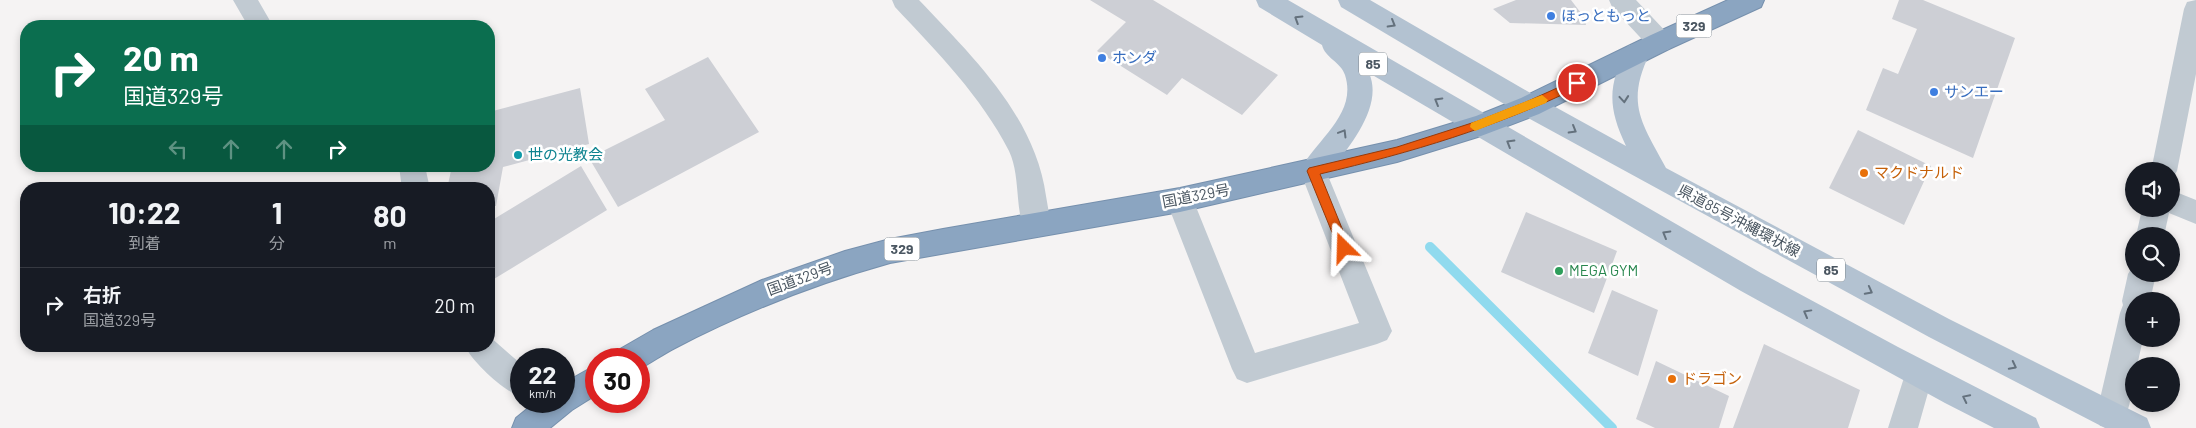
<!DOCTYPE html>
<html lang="ja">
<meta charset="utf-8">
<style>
:root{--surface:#171b24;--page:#242831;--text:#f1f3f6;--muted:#9ea1a6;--line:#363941}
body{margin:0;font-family:Barlow,"Noto Sans JP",sans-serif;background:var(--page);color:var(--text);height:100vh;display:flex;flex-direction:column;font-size:19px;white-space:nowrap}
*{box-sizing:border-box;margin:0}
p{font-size:16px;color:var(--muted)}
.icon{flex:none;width:28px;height:28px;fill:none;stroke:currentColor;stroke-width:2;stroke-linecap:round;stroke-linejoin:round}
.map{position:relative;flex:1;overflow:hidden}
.details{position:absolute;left:20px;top:182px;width:475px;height:170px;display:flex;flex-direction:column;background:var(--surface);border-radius:20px;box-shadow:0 2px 8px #0003}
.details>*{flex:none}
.guide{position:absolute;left:20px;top:20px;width:475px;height:152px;border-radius:20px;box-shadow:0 2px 8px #0003;background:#0b6e4f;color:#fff;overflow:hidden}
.tools{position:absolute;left:2125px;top:162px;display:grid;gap:10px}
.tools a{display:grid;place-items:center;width:55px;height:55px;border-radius:50%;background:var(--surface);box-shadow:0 2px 8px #0003;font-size:25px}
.speed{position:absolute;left:510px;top:348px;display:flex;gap:10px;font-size:25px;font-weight:700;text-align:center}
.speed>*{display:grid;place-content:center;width:65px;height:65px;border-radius:50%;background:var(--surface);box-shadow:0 2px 8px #0003;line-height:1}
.speed small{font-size:12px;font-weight:400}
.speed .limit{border:8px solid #d22;background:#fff;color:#111}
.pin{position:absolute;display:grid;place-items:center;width:42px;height:42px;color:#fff;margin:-21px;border:2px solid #fff;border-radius:50%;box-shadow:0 1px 5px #0007}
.me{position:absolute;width:55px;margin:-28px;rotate:338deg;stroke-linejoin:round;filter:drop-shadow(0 0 4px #0008)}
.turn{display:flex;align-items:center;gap:18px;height:105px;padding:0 20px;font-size:22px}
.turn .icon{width:65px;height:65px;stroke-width:2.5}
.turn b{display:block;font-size:35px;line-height:42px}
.lanes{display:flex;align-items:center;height:48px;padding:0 20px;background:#0003;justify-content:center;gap:25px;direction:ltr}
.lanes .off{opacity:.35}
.eta{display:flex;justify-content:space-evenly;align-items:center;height:85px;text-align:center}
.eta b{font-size:30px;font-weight:700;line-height:35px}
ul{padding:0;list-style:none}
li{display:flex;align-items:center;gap:15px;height:75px;padding:0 20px;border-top:1px solid var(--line)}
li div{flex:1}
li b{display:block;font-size:19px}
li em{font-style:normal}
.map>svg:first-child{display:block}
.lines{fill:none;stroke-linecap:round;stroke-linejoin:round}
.stream{stroke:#90daee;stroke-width:10}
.building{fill:#cdcfd5}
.highway-casing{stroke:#7690ad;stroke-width:2}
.minor{fill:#c1cad2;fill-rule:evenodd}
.major{fill:#b3c2d1;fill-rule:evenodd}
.highway{fill:#8ba5c1;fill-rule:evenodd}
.oneway{stroke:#64717d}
.route{fill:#ea580c;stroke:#983908}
.slow{fill:#f59e0b}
.shop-dot{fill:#3f7fe0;stroke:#fff;stroke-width:2}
.culture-dot{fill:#0f9aa8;stroke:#fff;stroke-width:2}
.food-dot{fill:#e8710a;stroke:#fff;stroke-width:2}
.leisure-dot{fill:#2e9e5b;stroke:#fff;stroke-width:2}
.labels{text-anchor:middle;stroke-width:5;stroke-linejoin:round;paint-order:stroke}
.shield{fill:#fff;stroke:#808990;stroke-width:1}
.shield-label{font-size:14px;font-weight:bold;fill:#4a5661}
.shop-label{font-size:15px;fill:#366cbe;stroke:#fff;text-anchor:start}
.culture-label{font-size:15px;fill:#0d838f;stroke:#fff;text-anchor:start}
.food-label{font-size:15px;fill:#c56008;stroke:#fff;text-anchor:start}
.street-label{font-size:15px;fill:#4a5661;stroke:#fff}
.leisure-label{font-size:15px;fill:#27864d;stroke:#fff;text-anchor:start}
</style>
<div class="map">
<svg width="2196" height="428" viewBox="0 0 2196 428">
<rect width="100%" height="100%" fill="#f5f3f3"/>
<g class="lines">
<path class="stream" d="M1430,247L1612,428"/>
</g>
<path class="building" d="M1090,0H1153L1278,75L1242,115L1182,78L1167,95L1097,51L1126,22Z
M1516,0H1571L1584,17L1586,25L1510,23L1493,9Z
M1899,0H1923L2015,38L1973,158L1866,110L1883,68L1898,74L1917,29L1892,19Z
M708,57L759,132L618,207L589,158L665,120L645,89Z
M580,88L589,144L503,167L496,206H489V189H447L452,166H489V112Z
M1858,130L1931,166L1904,225L1829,188Z
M581,166L607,210L489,282V222Z
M1526,212L1617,251L1594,313L1501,272Z
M1612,290L1658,310L1638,376L1588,353Z
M1764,344L1860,390L1848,428H1733Z
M1656,361L1729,396L1719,428H1655L1636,419Z"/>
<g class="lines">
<g class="highway-casing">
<path id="highway" d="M1728,0H1764L1761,7L1669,49L1539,114L1481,136L1397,162L1180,212L890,263C815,284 744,312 675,348C663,354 651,363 639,369V359H615L620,349L653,330L762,280L845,251L890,239L943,229L1180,188L1397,140L1476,116L1521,98L1651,35Z
M596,365V395L572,410L550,428H512L516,418L537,401H564V383Z"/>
</g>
<path class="minor" d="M233,0H258L273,26H248Z
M892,0H919C972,56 1035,116 1046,196C1048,209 1052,221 1046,234L1036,237L1026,234C1014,208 1021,177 1009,151C981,96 937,52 895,7Z
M1609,0H1636L1669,35L1673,42L1669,49L1660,52L1651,49L1612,7Z
M2196,0V74L2177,171L2171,180V171H2151L2184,9L2187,2Z
M1313,160L1323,163L1326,171L1392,331L1387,340L1377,344L1247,383L1237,379L1232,369L1166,200L1170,192L1180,188L1190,192L1255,353L1359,323L1300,171L1303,163Z
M399,166H425L430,189H402Z
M2171,190L2196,200V224L2169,213L2164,236H2136L2142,209H2171Z
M2134,264V274H2156L2150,301H2134V339H2143L2137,366H2134C2134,386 2130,408 2122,426L2117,428L2100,426L2096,416L2120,313L2123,305L2122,301L2128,274Z
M489,336L521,364V397C504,391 473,363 465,346H489Z
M1918,361L1928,365L1933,375L1918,428H1888L1908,365Z"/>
<path class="major" d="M1256,0H1288L1761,273L1898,347L2036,418L2040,428H1994L1945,403L1741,291L1369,73C1383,104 1353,142 1335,165C1331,169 1327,176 1322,179C1315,183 1310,181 1303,179L1300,171C1314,141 1358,115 1345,75C1341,62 1325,58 1322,45L1259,7Z
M1338,0H1370L1539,98L1626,146C1607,106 1608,85 1628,46L1637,43L1646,46L1650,53C1625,104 1642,123 1666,168L1949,319L2147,418L2151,428H2105L1929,337L1521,114L1341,7Z"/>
<use href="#highway" class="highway"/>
</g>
<defs><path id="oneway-chevron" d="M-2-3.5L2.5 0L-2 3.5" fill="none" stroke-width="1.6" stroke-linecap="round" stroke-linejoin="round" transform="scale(1.25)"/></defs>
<g class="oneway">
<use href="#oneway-chevron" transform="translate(1298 19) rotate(-148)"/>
<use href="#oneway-chevron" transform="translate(1392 24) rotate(30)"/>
<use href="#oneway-chevron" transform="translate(1624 99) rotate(85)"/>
<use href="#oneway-chevron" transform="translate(1438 101) rotate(-150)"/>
<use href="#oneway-chevron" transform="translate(1573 130) rotate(30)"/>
<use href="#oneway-chevron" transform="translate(1343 133) rotate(-59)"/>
<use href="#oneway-chevron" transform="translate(1510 143) rotate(-149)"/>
<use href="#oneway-chevron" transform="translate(1666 234) rotate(-150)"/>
<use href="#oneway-chevron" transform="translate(1869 291) rotate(28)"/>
<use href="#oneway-chevron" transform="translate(1807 313) rotate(-151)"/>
<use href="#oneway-chevron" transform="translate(2013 366) rotate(27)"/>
<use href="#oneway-chevron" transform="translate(1966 398) rotate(-154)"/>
</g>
<path class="route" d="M1577,79L1581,80L1582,83L1581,86C1494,128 1413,152 1320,174L1350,248L1348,252L1344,254L1340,252L1307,171L1309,168L1397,147L1478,121L1526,102Z"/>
<path class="slow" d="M1542,95L1548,100L1546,103L1475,131L1470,127L1471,123Z"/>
<g class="shop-dot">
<circle cx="1551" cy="16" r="5"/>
<circle cx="1102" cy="58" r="5"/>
<circle cx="1934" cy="92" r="5"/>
</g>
<circle class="culture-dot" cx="518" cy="155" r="5"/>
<g class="food-dot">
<circle cx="1864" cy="173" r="5"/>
<circle cx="1672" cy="379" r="5"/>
</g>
<circle class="leisure-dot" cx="1559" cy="271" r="5"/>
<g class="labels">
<g class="shield">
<rect x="1676.5" y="14.5" width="35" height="23" rx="4"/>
<rect x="1359" y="52.5" width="28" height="23" rx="4"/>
<rect x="884.5" y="237.5" width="35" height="23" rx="4"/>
<rect x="1817" y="258.5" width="28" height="23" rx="4"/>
</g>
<g class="shield-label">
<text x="1694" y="31">329</text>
<text x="1373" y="69">85</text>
<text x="902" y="254">329</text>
<text x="1831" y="275">85</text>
</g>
<g class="shop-label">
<text x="1561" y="21">ほっともっと</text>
<text x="1112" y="63">ホンダ</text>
<text x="1944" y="97">サンエー</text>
</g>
<g class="culture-label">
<text x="528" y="160">世の光教会</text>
</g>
<g class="food-label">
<text x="1874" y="178">マクドナルド</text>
<text x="1682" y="384">ドラゴン</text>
</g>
<g class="street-label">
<text transform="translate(1196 196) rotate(-11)" y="5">国道329号</text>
<text transform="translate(1739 221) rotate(28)" y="5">県道85号沖縄環状線</text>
<text transform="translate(800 279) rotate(-20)" y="5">国道329号</text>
</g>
<g class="leisure-label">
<text x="1569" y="276">MEGA GYM</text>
</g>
</g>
</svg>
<div class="tools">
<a><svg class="icon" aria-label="sound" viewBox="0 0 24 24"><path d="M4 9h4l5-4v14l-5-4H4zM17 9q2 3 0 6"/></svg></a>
<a><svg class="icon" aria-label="search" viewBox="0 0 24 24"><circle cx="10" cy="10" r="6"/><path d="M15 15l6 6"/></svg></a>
<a>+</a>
<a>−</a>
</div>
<div class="speed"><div>22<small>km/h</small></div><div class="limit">30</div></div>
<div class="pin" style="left:1577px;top:83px;background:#d93025"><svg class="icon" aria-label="arrive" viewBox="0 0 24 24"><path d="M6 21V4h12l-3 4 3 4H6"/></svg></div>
<svg class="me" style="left:1344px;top:248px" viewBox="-20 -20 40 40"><path d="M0-17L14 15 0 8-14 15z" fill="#ea580c" stroke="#fff" stroke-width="4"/></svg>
<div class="guide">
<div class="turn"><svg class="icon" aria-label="right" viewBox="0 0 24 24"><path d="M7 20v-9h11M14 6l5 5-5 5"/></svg><div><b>20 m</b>国道329号</div></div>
<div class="lanes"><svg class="icon off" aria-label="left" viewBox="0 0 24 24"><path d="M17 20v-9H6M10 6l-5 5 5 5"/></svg><svg class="icon off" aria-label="ahead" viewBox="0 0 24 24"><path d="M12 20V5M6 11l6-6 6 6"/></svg><svg class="icon off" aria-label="ahead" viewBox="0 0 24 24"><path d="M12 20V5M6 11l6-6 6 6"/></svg><svg class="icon" aria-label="right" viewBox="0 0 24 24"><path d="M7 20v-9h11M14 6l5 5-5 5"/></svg></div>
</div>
<section class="details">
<div class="eta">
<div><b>10:22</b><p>到着</p></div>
<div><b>1</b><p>分</p></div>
<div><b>80</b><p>m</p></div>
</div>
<ul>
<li><svg class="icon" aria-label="right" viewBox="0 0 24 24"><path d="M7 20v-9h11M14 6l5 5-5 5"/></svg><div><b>右折</b><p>国道329号</p></div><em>20 m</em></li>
</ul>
</section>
</div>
